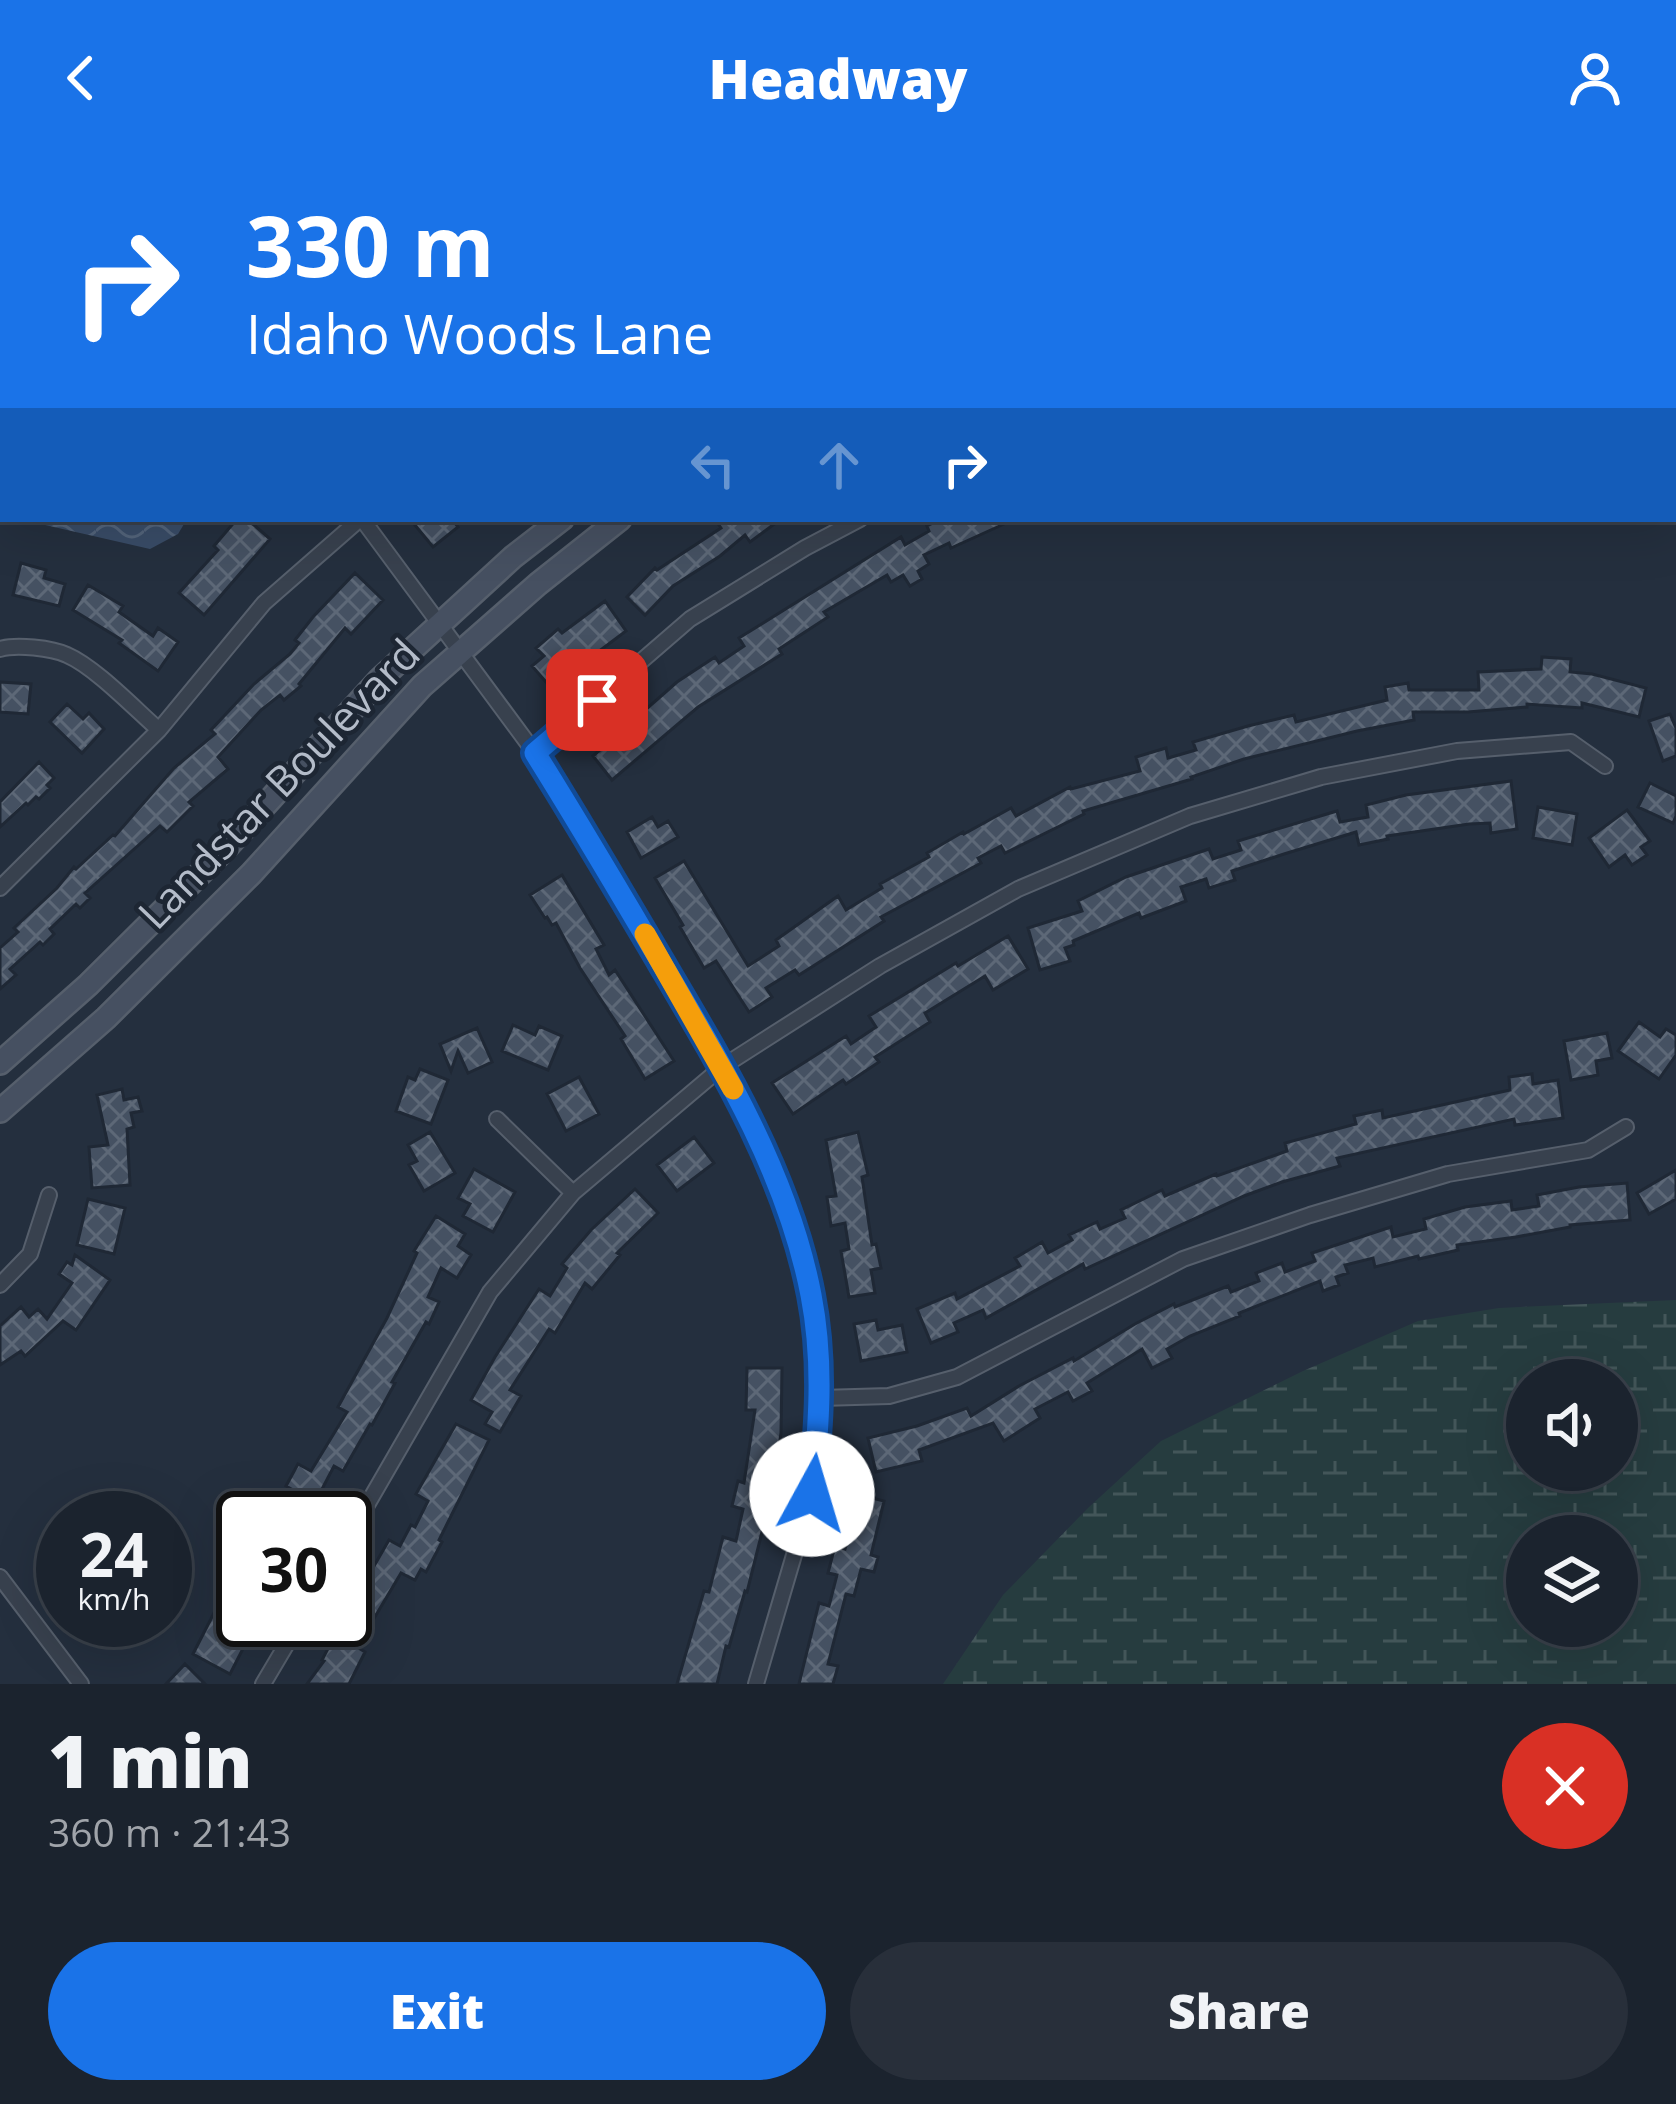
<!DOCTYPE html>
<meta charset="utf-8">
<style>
:root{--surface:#1b232e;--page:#282f3a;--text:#f1f3f6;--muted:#a0a4aa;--line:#39404a;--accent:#1a73e8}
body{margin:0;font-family:"Open Sans",sans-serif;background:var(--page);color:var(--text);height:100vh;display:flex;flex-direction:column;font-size:45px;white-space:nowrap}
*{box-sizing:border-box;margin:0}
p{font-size:39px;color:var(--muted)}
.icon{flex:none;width:66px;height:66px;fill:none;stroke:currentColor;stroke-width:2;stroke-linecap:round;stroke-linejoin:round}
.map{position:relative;height:1528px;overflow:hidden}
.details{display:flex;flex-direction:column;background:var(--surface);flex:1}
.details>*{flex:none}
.hud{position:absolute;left:0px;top:0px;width:1677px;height:366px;box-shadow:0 12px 48px #0002,0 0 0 3px var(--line);background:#1a73e8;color:#fff;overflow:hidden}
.tools{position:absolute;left:1506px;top:1203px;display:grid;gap:24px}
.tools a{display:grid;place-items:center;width:132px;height:132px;border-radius:50%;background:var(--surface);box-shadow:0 12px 48px #0002,0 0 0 3px var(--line);font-size:60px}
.speed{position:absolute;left:36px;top:1335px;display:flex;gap:24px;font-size:60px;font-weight:700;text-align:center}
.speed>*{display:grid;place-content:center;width:156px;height:156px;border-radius:50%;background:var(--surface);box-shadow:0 12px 48px #0002,0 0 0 3px var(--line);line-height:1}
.speed small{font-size:30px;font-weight:400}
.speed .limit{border:6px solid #111;border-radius:18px;background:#fff;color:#111}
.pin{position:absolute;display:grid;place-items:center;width:102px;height:102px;color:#fff;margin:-51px;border-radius:24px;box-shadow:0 6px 18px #0006}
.me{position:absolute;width:132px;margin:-66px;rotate:6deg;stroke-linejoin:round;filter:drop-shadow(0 0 9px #0008)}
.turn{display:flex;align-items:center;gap:42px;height:252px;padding:0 48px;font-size:54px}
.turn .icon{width:156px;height:156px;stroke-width:2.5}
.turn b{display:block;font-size:84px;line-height:102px}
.lanes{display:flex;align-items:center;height:114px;padding:0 48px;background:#0003;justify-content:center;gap:60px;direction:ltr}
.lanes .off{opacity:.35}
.round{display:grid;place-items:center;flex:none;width:126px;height:126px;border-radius:63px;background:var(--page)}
.head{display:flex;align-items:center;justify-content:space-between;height:204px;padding:0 48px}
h1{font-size:72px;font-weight:800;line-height:90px}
.primary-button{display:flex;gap:24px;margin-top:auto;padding:24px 48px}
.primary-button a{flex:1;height:138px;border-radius:72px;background:var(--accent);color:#fff;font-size:48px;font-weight:800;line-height:138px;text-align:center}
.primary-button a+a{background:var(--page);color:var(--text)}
header{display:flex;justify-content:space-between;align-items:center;height:156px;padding:0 48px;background:var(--accent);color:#fff;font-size:54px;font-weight:800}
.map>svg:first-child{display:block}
.wetland{fill:url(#wetland-marsh);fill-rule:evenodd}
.water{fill:url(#water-waves)}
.building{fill:url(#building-cross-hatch);stroke:#1f2835;stroke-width:3}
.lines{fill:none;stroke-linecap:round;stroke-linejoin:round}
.street-casing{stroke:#565f6c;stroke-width:18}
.secondary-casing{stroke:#565f6c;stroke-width:26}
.street{stroke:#38414e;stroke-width:14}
.secondary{stroke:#465061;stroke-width:21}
.route-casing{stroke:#114b97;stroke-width:30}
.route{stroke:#1a73e8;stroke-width:21}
.slow{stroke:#f59e0b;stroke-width:21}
.labels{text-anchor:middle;stroke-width:9;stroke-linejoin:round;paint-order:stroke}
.street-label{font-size:42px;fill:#b4bcc9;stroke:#1d2633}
</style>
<header><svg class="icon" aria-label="back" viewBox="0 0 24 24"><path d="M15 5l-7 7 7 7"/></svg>Headway<svg class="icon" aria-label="person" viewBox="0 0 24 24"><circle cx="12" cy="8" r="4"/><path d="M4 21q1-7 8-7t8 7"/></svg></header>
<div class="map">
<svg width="1676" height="1528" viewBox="0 0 1676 1528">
<defs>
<pattern id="wetland-marsh" width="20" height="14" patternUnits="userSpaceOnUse" patternTransform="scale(3)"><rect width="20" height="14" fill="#263c3f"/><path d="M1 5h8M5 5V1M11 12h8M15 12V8" fill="none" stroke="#435659"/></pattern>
<pattern id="water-waves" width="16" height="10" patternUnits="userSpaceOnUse" patternTransform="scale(3)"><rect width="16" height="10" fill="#394c67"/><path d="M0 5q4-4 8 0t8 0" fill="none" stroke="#53647b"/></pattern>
<pattern id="building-cross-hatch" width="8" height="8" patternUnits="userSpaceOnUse" patternTransform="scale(3)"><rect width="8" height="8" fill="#455162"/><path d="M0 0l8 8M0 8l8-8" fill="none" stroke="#5d6877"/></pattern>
</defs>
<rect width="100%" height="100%" fill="#242f3e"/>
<path class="wetland" d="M1676,1144V1528H943L1003,1439L1088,1352L1161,1285L1303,1215L1418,1165L1499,1152ZM1527,1224H1617V1314H1527ZM1527,1380H1617V1470H1527Z"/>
<path class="water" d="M19,363H187L178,378L150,393Z"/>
<path class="building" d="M237,363H247L270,383L204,459L179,437L218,394L214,390Z
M410,363H452L458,371L433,391Z
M715,363H781L750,386L745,379L720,400L673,430L645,459L627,441L655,412L657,414L721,372Z
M941,363H1015L951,392L949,387L924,399L929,408L918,415L922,423L910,430L903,419L891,426L887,419L824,456L828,461L779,493L782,498L698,551L612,624L593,600L677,526L715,501L719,507L744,490L739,482L901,381L905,389L929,375L927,370Z
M21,407L46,414L44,422L65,428L59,450L13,439Z
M355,417L383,444L351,478L345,472L299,528L301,530L284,544L280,539L261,554L218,601L228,613L189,646L193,650L167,676L160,670L85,737L90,742L80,752L76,748L50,773L54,778L43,789L40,786L10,813L16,819L0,833V792L18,776L14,772L57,732L74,711L76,713L113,679L115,680L174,612L215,578L211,574L254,528L290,498L299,487L295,484L313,461Z
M88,429L123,450L119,456L153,480L158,472L178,486L158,515L119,487L122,484L73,454Z
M605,445L626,475L586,505L588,507L575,519L566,508L546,526L532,510L544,500L536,492L558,473L562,477Z
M1542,501L1571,503L1570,516L1592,518L1646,532L1639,561L1582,547V552L1527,548V551L1468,556H1413L1414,564L1357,575L1244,603L1191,621L1192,623L1083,655L1084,658L1005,697L1001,690L978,702L981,707L881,761L884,765L799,819L795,814L766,832L772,841L749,856L716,805L704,812L680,771L683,769L655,722L684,705L748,810L779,790L776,784L838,740L846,754L882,732L880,728L929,701L927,697L963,676L964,678L1011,652L1016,660L1070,631L1071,633L1140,615L1136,601L1166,592L1168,602L1196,594L1193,586L1248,570L1294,559L1296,566L1387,544L1385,531L1408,527L1409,534H1479L1478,516L1541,513Z
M0,526L31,528L28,558L0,556Z
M67,548L83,563L89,557L104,573L82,597L50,566Z
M1670,558L1676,572V600L1663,605L1649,565Z
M39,606L54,622L47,629L50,632L39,643L36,641L28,649L26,647L0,671V646Z
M1511,625L1517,673L1491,677L1490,667L1469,668L1387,680L1388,683L1359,689L1356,676L1284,698L1232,715L1235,724L1209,732L1206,723L1181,731L1186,745L1141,762L1139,757L1073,785L1074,789L1065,792L1070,805L1040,814L1028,772L1082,755L1078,745L1126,721L1209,693L1213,703L1241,694L1238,685L1337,655L1340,666L1368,661L1366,649L1406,639Z
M1650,627L1676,640V660L1673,667L1638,651Z
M1538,651L1577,658L1572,689L1533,682Z
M1627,654L1650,685L1641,691L1647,699L1632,709L1625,699L1609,711L1589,682Z
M652,661L658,671L668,665L678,681L641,702L627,676Z
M562,719L604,789L596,793L609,819L615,814L674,905L645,923L621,883L625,880L580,812L556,767L552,769L547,761L545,762L530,739Z
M1008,780L1028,813L993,834L985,820L925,857L930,866L875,901L879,906L846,928L843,924L793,958L772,927L846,880L851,888L876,871L869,860L956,807L958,810Z
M1639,866L1660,881L1666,873L1676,879V899L1659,923L1618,895Z
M513,869L535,879L539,870L562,880L548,914L502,895Z
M477,872L492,906L468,917L458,895L451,915L440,888Z
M1607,877L1612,902L1596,905L1598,919L1571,924L1564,885Z
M420,913L448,924L431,968L396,955L408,921L415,924Z
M1532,918L1533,928L1558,924L1563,962L1515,969L1514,963L1337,1002L1340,1010L1282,1026L1244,1040L1085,1113L1083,1108L986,1162L983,1154L954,1167L958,1176L931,1187L917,1153L955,1137L957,1143L1020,1110L1015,1102L1042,1086L1048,1097L1072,1084L1069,1079L1097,1066L1100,1073L1125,1062L1121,1054L1162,1034L1165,1040L1216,1018L1217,1020L1287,995L1285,987L1356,968L1354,960L1382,954L1383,962L1510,934L1509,921Z
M579,921L599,958L566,975L547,938Z
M122,933L124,944L138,941L142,955L131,957L134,971L127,973L130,1029L92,1032L89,991L108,989L97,939Z
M430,976L455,1017L424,1035L409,1009L417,1005L408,989Z
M858,976L868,1019L862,1021L872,1089L876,1088L881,1112L871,1114L875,1137L849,1141L841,1095L849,1093L845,1067L831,1070L827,1041L836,1040L826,984Z
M694,981L714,1007L677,1035L657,1009Z
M474,1013L515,1036L493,1076L463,1060L470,1048L458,1042Z
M1676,1014V1043L1649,1058L1637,1037Z
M1627,1027L1630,1064L1570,1069V1071L1516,1081L1457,1089L1458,1094L1419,1103L1418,1100L1375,1111L1373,1102L1345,1109L1348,1117L1336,1121L1339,1129L1323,1135L1320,1125L1239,1157L1240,1160L1190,1180L1167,1193L1172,1202L1152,1212L1142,1193L1087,1227L1092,1235L1073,1245L1068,1236L1035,1253L1040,1262L1004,1285L993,1267L919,1294L922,1305L876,1316L868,1282L917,1270L967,1252L971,1260L1019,1230L1073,1202L1074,1205L1135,1168L1174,1148L1175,1151L1228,1130L1231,1136L1259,1125L1256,1117L1282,1107L1285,1116L1315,1105L1312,1097L1391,1071L1393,1081L1426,1073L1424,1063L1465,1051L1511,1045L1512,1054L1539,1050L1537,1039L1579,1031Z
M635,1033L658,1057L617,1097L620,1099L592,1133L585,1127L555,1177L549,1173L510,1234L521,1240L500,1276L485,1268L492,1256L471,1244L495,1201L539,1133L550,1140L567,1112L562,1108L591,1074Z
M88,1043L125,1052L114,1098L77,1089Z
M436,1060L465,1078L458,1090L471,1099L457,1122L441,1112L428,1141L439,1146L429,1168L426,1166L392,1226L395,1227L372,1269L370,1268L343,1315L334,1310L321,1335L329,1340L318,1362H314L288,1348L295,1335L286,1330L298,1308L311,1315L347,1256L338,1251L387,1162L417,1097L414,1095Z
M75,1099L110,1124L76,1174L63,1165L25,1200L21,1195L0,1209V1170L21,1151L29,1161L38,1153L47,1163L72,1127L59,1118L67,1106L72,1109Z
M876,1164L878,1174L902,1169L907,1196L861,1205L854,1168Z
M747,1212H782L781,1277L773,1332L747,1436L745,1435L729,1491L726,1490L717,1528H677L704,1435L709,1436L723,1381L736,1385L743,1353L732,1350L738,1325L744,1327L755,1254H746Z
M456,1268L489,1284L439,1384L442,1386L426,1416L421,1413L415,1424L401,1417L357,1491L365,1496L349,1528H307L324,1505L322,1504L343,1464L389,1384L400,1390L411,1369L415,1371L428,1345L416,1338Z
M849,1336L884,1345L871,1399L878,1401L874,1416L861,1413L854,1440L846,1438L828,1508L838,1510L833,1528H799L819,1447L829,1450L837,1419L828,1417L835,1390L845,1393L852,1366L842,1363Z
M243,1415V1470L252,1475L230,1518L193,1498L215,1455L219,1458Z
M185,1508L205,1528H166Z"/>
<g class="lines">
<g class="street-casing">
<path id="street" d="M245,0L246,3
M438,0V3
M636,0L637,3
M833,0L834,3
M1030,0L1031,3
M951,3L958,0
M1457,3V0
M1674,223H1676
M362,363L535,597L592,688L722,911L790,1055L812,1141L821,1242L812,1338L756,1528
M0,493C16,488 52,492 67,499C95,511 135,553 159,574
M535,597L690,463L805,392L860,363
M0,732L159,574L264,447L360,363
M497,963L573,1037
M0,1129L30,1098L49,1039
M821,1242L889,1240L957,1221L1183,1103L1310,1059L1448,1018L1588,994L1626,971
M345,1387L490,1136L573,1037L722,911L880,810L1018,733L1190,660L1321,621L1457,595L1571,586L1605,610
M0,1421L81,1528
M263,1528L301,1464"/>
</g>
<g class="secondary-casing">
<path id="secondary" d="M1674,56H1676
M1674,92H1676
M0,907L88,829L226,692L380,523L513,401L562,363
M0,955L106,862L251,718L422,530L538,428L620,363"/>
</g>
<use href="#street" class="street"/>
<use href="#secondary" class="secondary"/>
</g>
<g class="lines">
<g class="route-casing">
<path id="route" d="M597,544L535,597C579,667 620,737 662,808C723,911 788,1019 811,1139C824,1206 819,1270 812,1338"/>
</g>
<use href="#route" class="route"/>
<path class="slow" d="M645,778L733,933"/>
</g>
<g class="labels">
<g class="street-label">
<text transform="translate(279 628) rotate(-46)" y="15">Landstar Boulevard</text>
</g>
</g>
</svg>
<div class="tools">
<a><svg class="icon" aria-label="sound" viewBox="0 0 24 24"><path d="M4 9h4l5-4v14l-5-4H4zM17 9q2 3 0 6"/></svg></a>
<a><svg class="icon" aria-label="layers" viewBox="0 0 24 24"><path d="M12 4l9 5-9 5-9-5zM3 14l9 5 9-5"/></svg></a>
</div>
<div class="speed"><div>24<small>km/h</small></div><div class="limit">30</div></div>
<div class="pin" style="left:597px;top:544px;background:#d93025"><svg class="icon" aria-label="arrive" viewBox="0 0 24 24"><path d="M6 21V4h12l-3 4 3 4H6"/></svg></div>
<svg class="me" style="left:812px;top:1338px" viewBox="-20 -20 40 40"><circle r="19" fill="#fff"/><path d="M0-13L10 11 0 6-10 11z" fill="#1a73e8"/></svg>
<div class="hud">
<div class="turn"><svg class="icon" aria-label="right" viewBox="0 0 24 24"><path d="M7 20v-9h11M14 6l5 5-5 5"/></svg><div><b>330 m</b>Idaho Woods Lane</div></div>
<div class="lanes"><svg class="icon off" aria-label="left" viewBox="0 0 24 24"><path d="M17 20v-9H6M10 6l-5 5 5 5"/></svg><svg class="icon off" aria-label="ahead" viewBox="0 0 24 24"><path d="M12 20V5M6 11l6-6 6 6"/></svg><svg class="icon" aria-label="right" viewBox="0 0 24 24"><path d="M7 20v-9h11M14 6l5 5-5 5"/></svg></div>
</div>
</div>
<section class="details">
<div class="head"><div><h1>1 min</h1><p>360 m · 21:43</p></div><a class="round" style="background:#d93025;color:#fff"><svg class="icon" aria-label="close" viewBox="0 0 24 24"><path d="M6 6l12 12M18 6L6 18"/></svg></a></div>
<div class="primary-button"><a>Exit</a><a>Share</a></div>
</section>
